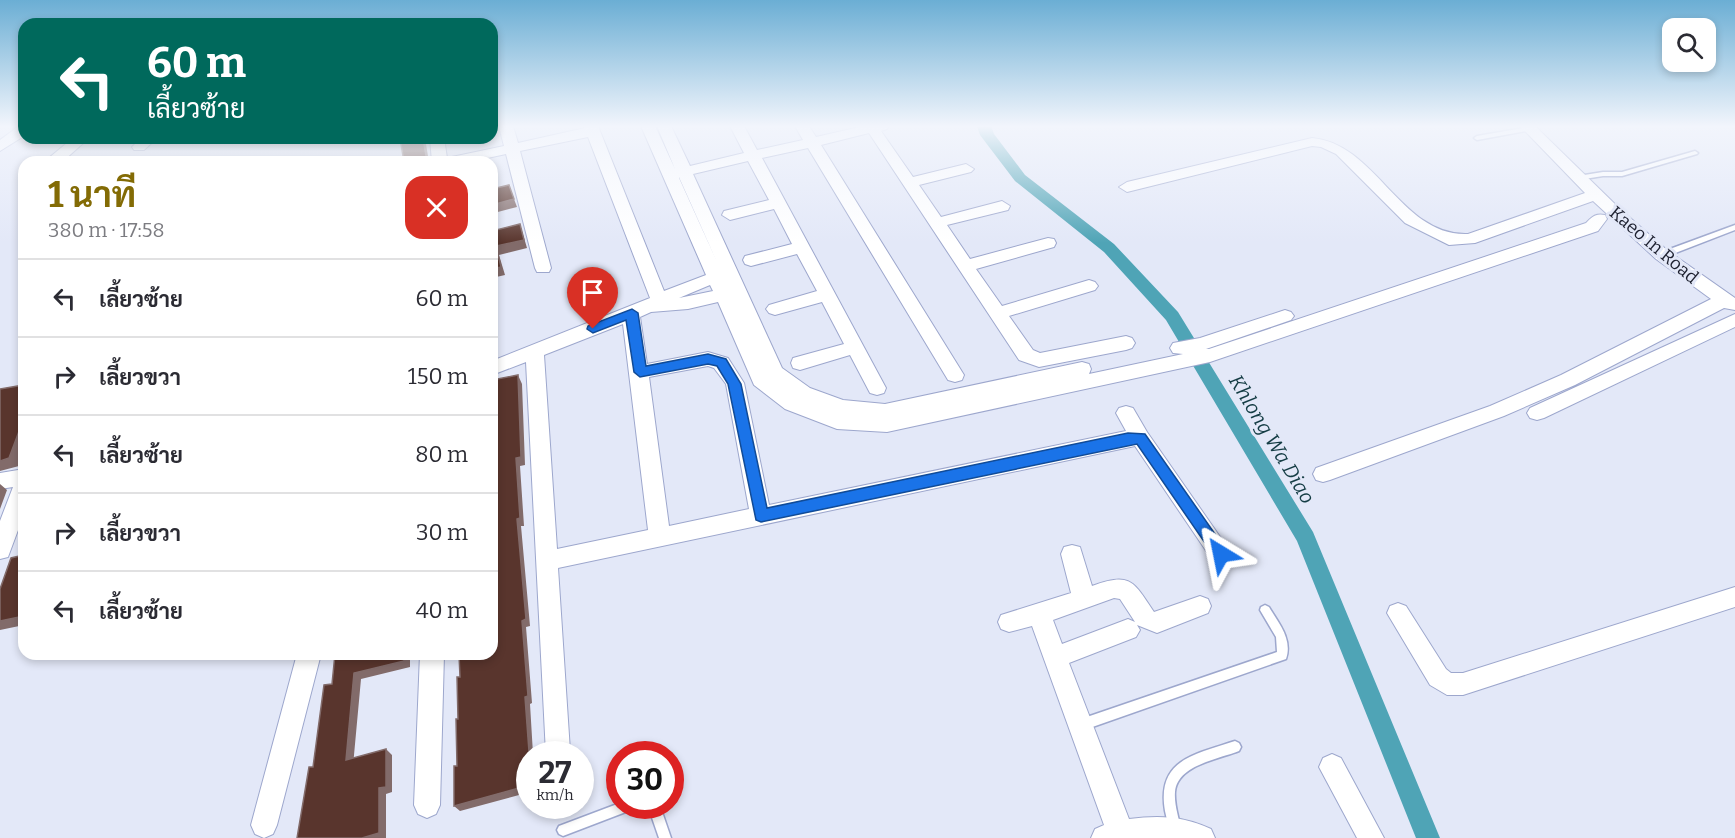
<!DOCTYPE html>
<html lang="th">
<meta charset="utf-8">
<style>
:root{--surface:#fff;--page:#f2f2f3;--text:#2b2b33;--muted:#7c7c81;--line:#e1e1e2;--accent:#836b05}
body{margin:0;font-family:Bitter,Sarabun,serif;background:var(--page);color:var(--text);height:100vh;display:flex;flex-direction:column;font-size:22px;white-space:nowrap}
*{box-sizing:border-box;margin:0}
p{font-size:20px;color:var(--muted)}
.icon{flex:none;width:33px;height:33px;fill:none;stroke:currentColor;stroke-width:2;stroke-linecap:round;stroke-linejoin:round}
.map{position:relative;flex:1;overflow:hidden}
.details{position:absolute;left:18px;top:156px;width:480px;height:504px;display:flex;flex-direction:column;background:var(--surface);border-radius:18px;box-shadow:0 3px 9px #0003}
.details>*{flex:none}
.top-card{position:absolute;left:18px;top:18px;width:480px;height:126px;border-radius:18px;box-shadow:0 3px 9px #0003;background:#00695c;color:#fff;overflow:hidden}
.fabs{position:absolute;left:1662px;top:18px;display:grid;gap:12px}
.fabs a{display:grid;place-items:center;width:54px;height:54px;border-radius:12px;background:var(--surface);box-shadow:0 3px 9px #0003;font-size:30px}
.speed{position:absolute;left:516px;top:741px;display:flex;gap:12px;font-size:30px;font-weight:700;text-align:center}
.speed>*{display:grid;place-content:center;width:78px;height:78px;border-radius:50%;background:var(--surface);box-shadow:0 3px 9px #0003;line-height:1}
.speed small{font-size:15px;font-weight:400}
.speed .limit{border:9px solid #d22;background:#fff;color:#111}
.pin{position:absolute;display:grid;place-items:center;width:51px;height:51px;color:#fff;margin:-62px -26px;border-radius:50% 50% 50% 0;rotate:-45deg;box-shadow:0 0 6px #0007}
.pin .icon{rotate:45deg}
.me{position:absolute;width:66px;margin:-33px;rotate:325deg;stroke-linejoin:round;filter:drop-shadow(0 0 4px #0008)}
.turn{display:flex;align-items:center;gap:21px;height:126px;padding:0 30px;font-size:27px}
.turn .icon{width:78px;height:78px;stroke-width:2.5}
.turn b{display:block;font-size:42px;line-height:51px}
.round{display:grid;place-items:center;flex:none;width:63px;height:63px;border-radius:18px;background:var(--page)}
.head{display:flex;align-items:center;justify-content:space-between;height:102px;padding:0 30px}
h1{font-size:36px;font-weight:700;line-height:45px;color:var(--accent)}
ul{padding:0;list-style:none}
li{display:flex;align-items:center;gap:18px;height:78px;padding:0 30px;border-top:2px solid var(--line)}
li div{flex:1}
li b{display:block;font-size:22px}
li em{font-style:normal}
.map>svg:first-child{display:block}
.lines{fill:none;stroke-linecap:round;stroke-linejoin:round}
.canal{fill:#4fa4b6;fill-rule:evenodd}
.lane-casing{stroke:#9da7cd;stroke-width:3}
.street-casing{stroke:#9da7cd;stroke-width:2}
.lane{fill:#fff;fill-rule:evenodd}
.street{fill:#fff;fill-rule:evenodd}
.shaded-wall{fill:#826b6a}
.building{fill:#59352d;stroke:#826b6a;stroke-width:1.5}
.route{fill:#1a73e8;stroke:#114b97;stroke-width:1.5}
.labels{text-anchor:middle;stroke-width:6;stroke-linejoin:round;paint-order:stroke}
.street-label{font-size:18px;fill:#1d202f;stroke:#e3e8f8}
.water-label{font-size:20px;font-style:italic;fill:#143c44;stroke:#e3e8f8}
</style>
<div class="map">
<svg width="1735" height="838" viewBox="0 0 1735 838">
<rect width="100%" height="100%" fill="#e3e8f8"/>
<g class="lines">
<path class="canal" d="M977,126H991L994,134L1025,175L1114,244L1178,312L1313,532L1440,838H1416L1297,541L1166,320L1104,252L1015,181L980,135Z"/>
<g class="lane-casing">
<path id="lane" d="M1529,127L1531,128V130L1477,140L1474,138L1477,136Z
M1695,151L1698,153L1697,154L1622,176H1603L1578,180L1574,178L1578,176L1603,172H1622Z
M1735,225V230L1665,257H1659L1658,255L1659,253Z
M1265,605L1269,607C1278,622 1293,639 1286,659L1081,731L1077,729L1075,725L1077,721L1081,719L1277,652L1276,637L1260,610L1261,607Z
M1235,741L1239,743L1241,747L1239,751C1219,759 1177,765 1175,792C1174,805 1179,818 1181,830L1179,834L1175,836L1171,834C1168,827 1167,819 1165,811C1156,759 1196,754 1235,741Z
M620,803V806H633L631,810L563,836L559,834L557,830L559,826Z
M648,806H660L671,838H659Z"/>
</g>
<g class="street-casing">
<path id="street" d="M19,126H24V136L0,151V140Z
M499,126H513L518,143L585,128L584,126H598L664,291L706,275L641,126H655L675,169L657,126H671L690,166L744,153L730,126H744L757,150L803,140L795,126H809L816,137L864,126H889L887,129L881,131L913,177L966,164L974,169L971,172L919,185L941,217L1002,201L1010,206L1008,210L947,225L970,259L1048,238L1054,239L1056,243L1054,247L976,269L1002,306L1089,280L1095,282L1098,286L1095,290L1009,316L1033,350L1040,353L1126,336L1132,338L1135,343L1132,348L1126,350L1039,367L1019,360L869,133L821,145L964,375L962,380L955,382L948,380L808,148L762,158L886,388L884,393L877,395L870,393L850,355L800,370L793,368L791,363L793,358L844,344L822,302L775,315L769,313L766,309L769,305L817,291L797,254L751,266L745,264L743,260L745,256L792,244L774,209L730,220L722,215L724,211L769,200L748,161L693,174L782,368L810,388L843,400L885,404L1082,362L1089,364L1091,369L1089,374L1183,354L1173,353L1170,348L1173,343L1200,338L1285,310L1291,312L1294,316L1291,320L1206,349H1209L1586,223C1592,217 1595,213 1605,215L1607,219L1598,231L1210,362L887,432L837,429L785,409L754,385L718,302L688,309L651,312L640,317L647,364L708,352L728,358L744,383L769,505L1126,431L1116,413L1119,408L1126,406L1133,408L1147,432L1232,554L1229,561L1221,563L1213,561L1135,446L558,568L570,751L568,754H546L526,362L492,375V361L650,298L588,137L520,151L551,268L549,272H537L535,268L506,154L469,162H432L430,138H444L447,158L504,146ZM679,177L717,262L679,178ZM710,285L713,291L679,298ZM623,324L648,530L557,549L544,355ZM708,366L714,368L726,384L749,509L669,526L649,377Z
M1520,126H1535L1620,209L1668,251L1735,298V310L1724,308L1575,385L1504,416L1330,480L1323,482L1316,480L1313,474L1316,468L1490,406L1561,375L1711,299L1656,259L1593,201L1475,243L1449,245L1405,223L1336,154L1321,147L1312,146L1127,192L1119,187L1127,182L1312,138C1376,143 1401,237 1468,234L1585,193Z
M73,138H89L62,162H49L50,157Z
M141,138H157L144,150H134L132,147Z
M1735,314V327L1544,418L1537,420L1530,418L1527,413L1530,408Z
M24,469V514L8,557L0,559V521L13,487L0,489V473Z
M1072,545L1080,547L1092,586C1131,572 1133,581 1154,612L1200,596L1208,599L1211,606L1208,613L1157,633L1137,625L1140,630L1136,637L1069,663L1129,819C1159,815 1184,816 1211,829L1215,838H1091L1095,829L1104,825L1032,626L1009,632L1001,629L998,622L1001,615L1071,593L1061,554L1064,547ZM1114,598L1120,599L1135,622L1128,619L1062,644L1053,620Z
M1735,587V607L1463,695H1447L1430,685L1387,613L1390,606L1398,603L1406,606L1446,669L1451,673H1463Z
M297,654H321L277,825L273,834L264,838L255,834L251,825Z
M420,654H444L440,805L436,814L427,818L418,814L414,805Z
M1332,754L1341,758L1384,838H1357L1319,767L1323,758Z"/>
</g>
<use href="#lane" class="lane"/>
<use href="#street" class="street"/>
</g>
<path class="shaded-wall" d="M423,138H425L429,162H427Z
M514,199L517,207L494,213L492,205Z
M520,224L527,248L499,255L505,275L492,278V269L496,246Z
M518,375L522,384L525,465L520,466L524,526H521L530,626L526,627L532,703L530,704L533,754H530V765L525,697L517,519L516,458Z
M24,418V451L19,466L0,471V461Z
M0,484L7,490L0,509Z
M24,616V625L0,630V621Z
M404,654H410V667L361,679L353,766L346,760L354,673Z
M386,749L392,755V792L386,794V838H362Z
M530,785V792L460,811L454,806Z"/>
<path class="building" d="M400,138H423L427,162H404Z
M509,185L514,199L492,205V189Z
M520,224L524,240L496,246L501,267L492,269V231Z
M518,375L521,457L516,458L520,518L517,519L526,619L522,621L528,696L525,697L530,765V785L454,806V766H457L456,719H458L457,677H460L459,654H492V380Z
M24,385V418L9,458L0,461V389Z
M24,555V616L0,621V589L11,558Z
M335,654H404V661L354,673L346,760L386,749V787L379,788V833L362,838H297L309,767H313L324,685L332,684Z"/>
<linearGradient id="sky" x2="0" y2="1"><stop stop-color="#6baed4"/><stop offset="0.52" stop-color="#f2f5fc"/><stop offset="1" stop-color="#f2f5fc" stop-opacity="0"/></linearGradient>
<rect width="1735" height="243" fill="url(#sky)"/>
<path class="route" d="M632,309L638,313L646,366L708,354L726,359L741,384L767,508L1128,433L1145,434L1229,554L1227,559L1221,561L1216,559L1137,444L761,522L756,520L728,384L717,366L708,364L640,377L634,372L626,320L593,333L587,329L588,326Z"/>
<g class="labels">
<g class="street-label">
<text transform="translate(1654 245) rotate(40)" y="6">Kaeo In Road</text>
</g>
<g class="water-label">
<text transform="translate(1272 439) rotate(59)" y="7">Khlong Wa Diao</text>
</g>
</g>
</svg>
<div class="fabs">
<a><svg class="icon" aria-label="search" viewBox="0 0 24 24"><circle cx="10" cy="10" r="6"/><path d="M15 15l6 6"/></svg></a>
</div>
<div class="speed"><div>27<small>km/h</small></div><div class="limit">30</div></div>
<div class="pin" style="left:593px;top:329px;background:#d93025"><svg class="icon" aria-label="arrive" viewBox="0 0 24 24"><path d="M6 21V4h12l-3 4 3 4H6"/></svg></div>
<svg class="me" style="left:1221px;top:554px" viewBox="-20 -20 40 40"><path d="M0-17L14 15 0 8-14 15z" fill="#1a73e8" stroke="#fff" stroke-width="4"/></svg>
<div class="top-card">
<div class="turn"><svg class="icon" aria-label="left" viewBox="0 0 24 24"><path d="M17 20v-9H6M10 6l-5 5 5 5"/></svg><div><b>60 m</b>เลี้ยวซ้าย</div></div>
</div>
<section class="details">
<div class="head"><div><h1>1 นาที</h1><p>380 m · 17:58</p></div><a class="round" style="background:#d93025;color:#fff"><svg class="icon" aria-label="close" viewBox="0 0 24 24"><path d="M6 6l12 12M18 6L6 18"/></svg></a></div>
<ul>
<li><svg class="icon" aria-label="left" viewBox="0 0 24 24"><path d="M17 20v-9H6M10 6l-5 5 5 5"/></svg><div><b>เลี้ยวซ้าย</b></div><em>60 m</em></li>
<li><svg class="icon" aria-label="right" viewBox="0 0 24 24"><path d="M7 20v-9h11M14 6l5 5-5 5"/></svg><div><b>เลี้ยวขวา</b></div><em>150 m</em></li>
<li><svg class="icon" aria-label="left" viewBox="0 0 24 24"><path d="M17 20v-9H6M10 6l-5 5 5 5"/></svg><div><b>เลี้ยวซ้าย</b></div><em>80 m</em></li>
<li><svg class="icon" aria-label="right" viewBox="0 0 24 24"><path d="M7 20v-9h11M14 6l5 5-5 5"/></svg><div><b>เลี้ยวขวา</b></div><em>30 m</em></li>
<li><svg class="icon" aria-label="left" viewBox="0 0 24 24"><path d="M17 20v-9H6M10 6l-5 5 5 5"/></svg><div><b>เลี้ยวซ้าย</b></div><em>40 m</em></li>
</ul>
</section>
</div>
